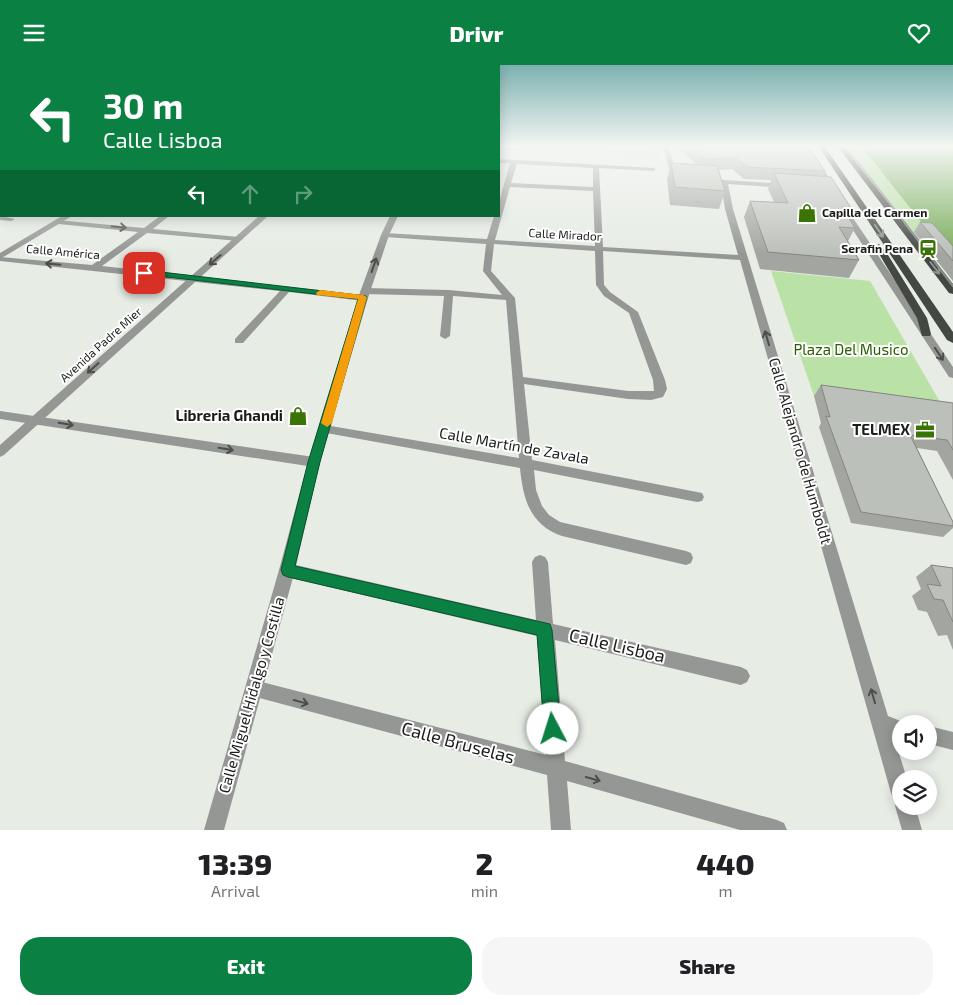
<!DOCTYPE html>
<meta charset="utf-8">
<style>
:root{--surface:#fff;--page:#f6f6f6;--text:#202124;--muted:#757577;--accent:#0b8043}
body{margin:0;font-family:"Exo 2",sans-serif;background:var(--page);color:var(--text);height:100vh;display:flex;flex-direction:column;font-size:19px;white-space:nowrap}
*{box-sizing:border-box;margin:0}
p{font-size:16px;color:var(--muted)}
.icon{flex:none;width:28px;height:28px;fill:none;stroke:currentColor;stroke-width:2;stroke-linecap:round;stroke-linejoin:round}
.map{position:relative;height:765px;overflow:hidden}
.panel{display:flex;flex-direction:column;background:var(--surface);flex:1}
.panel>*{flex:none}
.banner{position:absolute;left:0px;top:0px;width:500px;height:152px;box-shadow:0 2px 12px #0003;background:#0b8043;color:#fff;overflow:hidden}
.fabs{position:absolute;left:892px;top:650px;display:grid;gap:10px}
.fabs a{display:grid;place-items:center;width:45px;height:45px;border-radius:50%;background:var(--surface);box-shadow:0 2px 12px #0003;font-size:25px}
.pin{position:absolute;display:grid;place-items:center;width:42px;height:42px;color:#fff;margin:-21px;border-radius:10px;box-shadow:0 2px 8px #0006}
.me{position:absolute;width:55px;margin:-28px;rotate:355deg;stroke-linejoin:round;filter:drop-shadow(0 0 4px #0008)}
.turn{display:flex;align-items:center;gap:18px;height:105px;padding:0 20px;font-size:22px}
.turn .icon{width:65px;height:65px;stroke-width:2.5}
.turn b{display:block;font-size:35px;line-height:42px}
.lanes{display:flex;align-items:center;height:48px;padding:0 20px;background:#0003;justify-content:center;gap:25px;direction:ltr}
.lanes .off{opacity:.35}
.eta{display:flex;justify-content:space-evenly;align-items:center;height:85px;text-align:center}
.eta b{font-size:30px;font-weight:800;line-height:35px}
.primary-button{display:flex;gap:10px;margin-top:auto;padding:10px 20px}
.primary-button a{flex:1;height:58px;border-radius:20px;background:var(--accent);color:#fff;font-size:20px;font-weight:800;line-height:58px;text-align:center}
.primary-button a+a{background:var(--page);color:var(--text)}
header{display:flex;justify-content:space-between;align-items:center;height:65px;padding:0 20px;background:var(--accent);color:#fff;font-size:22px;font-weight:800}
.map>svg:first-child{display:block}
.built{fill:#d9e2d5}
.green{fill:#bae1a6}
.water{fill:#7aae5d}
.lines{fill:none;stroke-linecap:round;stroke-linejoin:round}
.minor{fill:#959794;fill-rule:evenodd}
.tertiary{fill:#959794;fill-rule:evenodd}
.trunk{fill:#444842;fill-rule:evenodd}
.rail-far1{stroke:#868a85;stroke-width:2}
.rail{stroke:#868a85;stroke-width:2.5}
.wall{fill:#a2a5a0}
.building{fill:#bcc0ba;stroke:#848682}
.oneway{stroke:#4c4e4b}
.oneway2{stroke:#8f918e}
.route{fill:#0b8043;stroke:#07532c}
.slow{fill:#f59e0b}
.labels{text-anchor:middle;stroke-width:4;stroke-linejoin:round;paint-order:stroke}
.far-poi-label{font-size:12px;font-weight:bold;fill:#1b1d1b;stroke:#fff;text-anchor:start}
.far-street-label{font-size:12px;fill:#1b1d1b;stroke:#fff}
.park-label{font-size:15px;fill:#2c5c00;stroke:#fff}
.poi-label{font-size:15px;font-weight:bold;fill:#1b1d1b;stroke:#fff;text-anchor:end}
.street-label{font-size:15px;fill:#1b1d1b;stroke:#fff}
.near-street-label{font-size:18px;fill:#1b1d1b;stroke:#fff}
</style>
<header><svg class="icon" aria-label="menu" viewBox="0 0 24 24"><path d="M4 6h16M4 12h16M4 18h16"/></svg>Drivr<svg class="icon" aria-label="heart" viewBox="0 0 24 24"><path d="M12 20l-8-8c-3-5 5-10 8-4 3-6 11-1 8 4z"/></svg></header>
<div class="map">
<svg width="953" height="765" viewBox="0 0 953 765">
<rect width="100%" height="100%" fill="#e7ece5"/>
<path class="built" d="M499,82H660L662,95L499,84Z"/>
<path class="green" d="M560,82H650V89L560,83Z
M847,82H953V216Z
M771,206L870,216L947,349L814,331Z"/>
<path class="water" d="M862,82H953V197Z"/>
<g class="lines">
<path class="minor" d="M663,82H669L674,101L687,107V109L669,103Z
M499,94L655,103V105L653,106L599,103L603,182L738,190L725,144L721,118L705,112V110L725,115L787,119L790,121L787,123L728,119L733,144L888,651L908,659H901V673L894,672L907,714H901V741H915L922,765H902L895,741L897,736L894,735L891,728L740,195L603,186L604,220L610,227L638,247L665,315L667,324L663,332L651,335L628,334L524,319L532,395L697,427L702,428L704,432L702,436L697,437L534,405L536,425L542,441L549,450L560,457L686,486L691,488L693,493L691,498L686,500L562,471C530,460 523,434 520,403L321,367L319,364L321,361L325,360L519,393L506,235L453,231L450,271L445,274L440,271L444,231L365,229L360,226L365,223L449,225L502,230L483,206L486,179L385,172L381,170L385,168L487,174L494,151H499V137L510,98H499ZM517,99L593,103V122L511,118ZM510,122L593,126L595,181L495,175ZM494,179L595,186L596,220L604,231L629,248L653,315L654,326H628L523,312L515,233L491,206Z
M0,114H1V118H0Z
M0,151L15,154L11,156L0,155Z
M160,151H169L153,164L239,172L243,174L239,176L147,168L102,201L363,230L368,233L363,236L289,227L243,278H235V274L280,226L0,196V192L92,200L138,167L59,159L55,157L56,155L144,163Z
M0,346L314,392L319,394L320,397L319,400L314,402L0,354Z
M540,490L545,492L548,497L553,559L741,602L747,605L750,611L747,617L741,620L555,575L565,696L777,755L784,758L787,765H740L567,716L571,765H551L547,710L248,630L245,624L248,618L254,615L546,690L537,571L287,512L282,510L279,505L282,500L287,498L536,555L532,497L535,492Z
M929,661L953,667V685L929,679Z"/>
<path class="tertiary" d="M804,82H810L855,156L953,302V313L949,312L847,156Z
M62,151H72L0,194V188Z
M259,151H268L4,390L0,392V380Z
M390,151H398L389,170L368,233L320,397L295,505L224,765H204L279,505L308,397L358,233L381,170Z"/>
<path class="trunk" d="M819,82H825L953,267V278L947,275Z
M838,82H844L953,219V229L949,228Z
M879,179L883,182L927,253L931,269L930,271H922L917,253L875,182Z"/>
<path class="rail-far1" d="M846,82L906,159"/>
<path class="rail" d="M905,158L953,221"/>
</g>
<path class="wall" d="M499,82H520L518,85L499,84Z
M677,82H808L825,106L823,111L851,143L847,151L855,163L848,176L859,195L849,213L760,204L744,152L750,136L774,137L768,124L771,115L744,114L732,104L719,105L725,126L719,144L670,140L667,114L671,98L696,99Z
M920,157L953,181V216L914,167Z
M821,320L953,338V415L937,386L917,383L953,457V463L943,472L851,458L819,362L821,358L814,331Z
M931,500L953,503V585L947,570L938,571L927,547L918,545L912,531L921,524L916,512Z"/>
<path class="building" d="M692,82H808L825,106L748,102L736,93L706,94Z
M671,98L717,101L725,126L675,122Z
M774,108L831,112L851,143L842,142L855,163L839,162L859,195L768,187L750,136L788,138Z
M920,157L932,158L953,181V196Z
M821,320L953,338V385L947,375L910,370L953,457V461L861,447L826,351L830,352Z
M931,500L953,503V557L943,535L934,534L927,519L941,521Z"/>
<defs><path id="oneway-shaft" d="M-6 0H5M1.5-3L5.5 0L1.5 3" fill="none" stroke-width="1.6" stroke-linecap="round" stroke-linejoin="round" transform="scale(1.25)"/></defs>
<g class="oneway">
<use href="#oneway-shaft" transform="translate(119 162) rotate(6)"/>
<use href="#oneway-shaft" transform="translate(215 195) rotate(139)"/>
<use href="#oneway-shaft" transform="translate(53 199) rotate(-175)"/>
<use href="#oneway-shaft" transform="translate(374 200) rotate(-71)"/>
<use href="#oneway-shaft" transform="translate(767 273) rotate(-106)"/>
<use href="#oneway-shaft" transform="translate(939 289) rotate(56)"/>
<use href="#oneway-shaft" transform="translate(93 303) rotate(138)"/>
<use href="#oneway-shaft" transform="translate(66 359) rotate(9)"/>
<use href="#oneway-shaft" transform="translate(226 384) rotate(9)"/>
<use href="#oneway-shaft" transform="translate(873 631) rotate(-106)"/>
<use href="#oneway-shaft" transform="translate(301 637) rotate(15)"/>
<use href="#oneway-shaft" transform="translate(593 714) rotate(16)"/>
</g>
<g class="oneway2">
<use href="#oneway-shaft" transform="translate(879 166) rotate(56)"/>
<use href="#oneway-shaft" transform="translate(935 203) rotate(52)"/>
</g>
<linearGradient id="sky" x2="0" y2="1"><stop stop-color="#7cb2b0"/><stop offset="0.43" stop-color="#f4f6f3"/><stop offset="1" stop-color="#f4f6f3" stop-opacity="0"/></linearGradient>
<rect width="953" height="189" fill="url(#sky)"/>
<path class="route" d="M144,205L366,231L367,232L320,397L295,501L550,559L552,565L561,664L559,670L553,672L547,670L544,664L537,570L288,512L283,510L281,505L308,397L358,234L141,209L140,208Z"/>
<path class="slow" d="M320,225L363,230L367,232L332,358L327,362L321,358L358,234L317,230L316,228Z"/>
<defs>
<g id="shop-bare" transform="scale(1.5)"><path d="M-5-2.5h2.3a2.7 3.5 0 0 1 5.4 0H5L5.5 6h-11ZM-1.5-2.5h3a1.5 2.3 0 0 0-3 0Z" fill="#3a7405" stroke="#fff" stroke-width="2.5" paint-order="stroke"/></g>
<g id="station-bare" transform="scale(1.5)"><path d="M-3-6H3Q5-6 5-4V2Q5 4 3 4L4.5 6H3L1.5 4h-3L-3 6H-4.5L-3 4Q-5 4-5 2V-4Q-5-6-3-6ZM-3.5-4v3h7v-3ZM-3.5 1v1.5H-2V1ZM2 1v1.5H3.5V1Z" fill="#3a7405" stroke="#fff" stroke-width="2.5" paint-order="stroke"/></g>
<g id="office-bare" transform="scale(1.5)"><path d="M-6-3h4V-5.5h4V-3h4V5H-6ZM-1-4.5V-3h2v-1.5ZM-6 0V1H6V0Z" fill="#3a7405" stroke="#fff" stroke-width="2.5" paint-order="stroke"/></g>
</defs>
<g fill-rule="evenodd">
<use href="#shop-bare" x="807" y="148"/>
<use href="#station-bare" x="928" y="184"/>
<use href="#shop-bare" x="298" y="351"/>
<use href="#office-bare" x="925" y="365"/>
</g>
<g class="labels">
<g class="far-poi-label">
<text x="822" y="152">Capilla del Carmen</text>
<text x="913" y="188" text-anchor="end">Serafin Pena</text>
</g>
<g class="far-street-label">
<text transform="translate(565 170) rotate(3)" y="4">Calle Mirador</text>
<text transform="translate(63 187) rotate(5)" y="4">Calle América</text>
<text transform="translate(101 280) rotate(-42)" y="4">Avenida Padre Mier</text>
</g>
<g class="park-label">
<text x="851" y="290">Plaza Del Musico</text>
</g>
<g class="poi-label">
<text x="283" y="356">Libreria Ghandi</text>
<text x="910" y="370">TELMEX</text>
</g>
<g class="street-label">
<text transform="translate(514 381) rotate(10)" y="5">Calle Martín de Zavala</text>
<text transform="translate(800 386) rotate(74)" y="5">Calle Alejandro de Humboldt</text>
<text transform="translate(252 630) rotate(-74)" y="5">Calle Miguel Hidalgo y Costilla</text>
</g>
<g class="near-street-label">
<text transform="translate(617 581) rotate(13)" y="6">Calle Lisboa</text>
<text transform="translate(458 678) rotate(15)" y="6">Calle Bruselas</text>
</g>
</g>
</svg>
<div class="fabs">
<a><svg class="icon" aria-label="sound" viewBox="0 0 24 24"><path d="M4 9h4l5-4v14l-5-4H4zM17 9q2 3 0 6"/></svg></a>
<a><svg class="icon" aria-label="layers" viewBox="0 0 24 24"><path d="M12 4l9 5-9 5-9-5zM3 14l9 5 9-5"/></svg></a>
</div>
<div class="pin" style="left:144px;top:208px;background:#d93025"><svg class="icon" aria-label="arrive" viewBox="0 0 24 24"><path d="M6 21V4h12l-3 4 3 4H6"/></svg></div>
<svg class="me" style="left:553px;top:664px" viewBox="-20 -20 40 40"><circle r="19" fill="#fff"/><path d="M0-13L10 11 0 6-10 11z" fill="#0b8043"/></svg>
<div class="banner">
<div class="turn"><svg class="icon" aria-label="left" viewBox="0 0 24 24"><path d="M17 20v-9H6M10 6l-5 5 5 5"/></svg><div><b>30 m</b>Calle Lisboa</div></div>
<div class="lanes"><svg class="icon" aria-label="left" viewBox="0 0 24 24"><path d="M17 20v-9H6M10 6l-5 5 5 5"/></svg><svg class="icon off" aria-label="ahead" viewBox="0 0 24 24"><path d="M12 20V5M6 11l6-6 6 6"/></svg><svg class="icon off" aria-label="right" viewBox="0 0 24 24"><path d="M7 20v-9h11M14 6l5 5-5 5"/></svg></div>
</div>
</div>
<section class="panel">
<div class="eta">
<div><b>13:39</b><p>Arrival</p></div>
<div><b>2</b><p>min</p></div>
<div><b>440</b><p>m</p></div>
</div>
<div class="primary-button"><a>Exit</a><a>Share</a></div>
</section>
